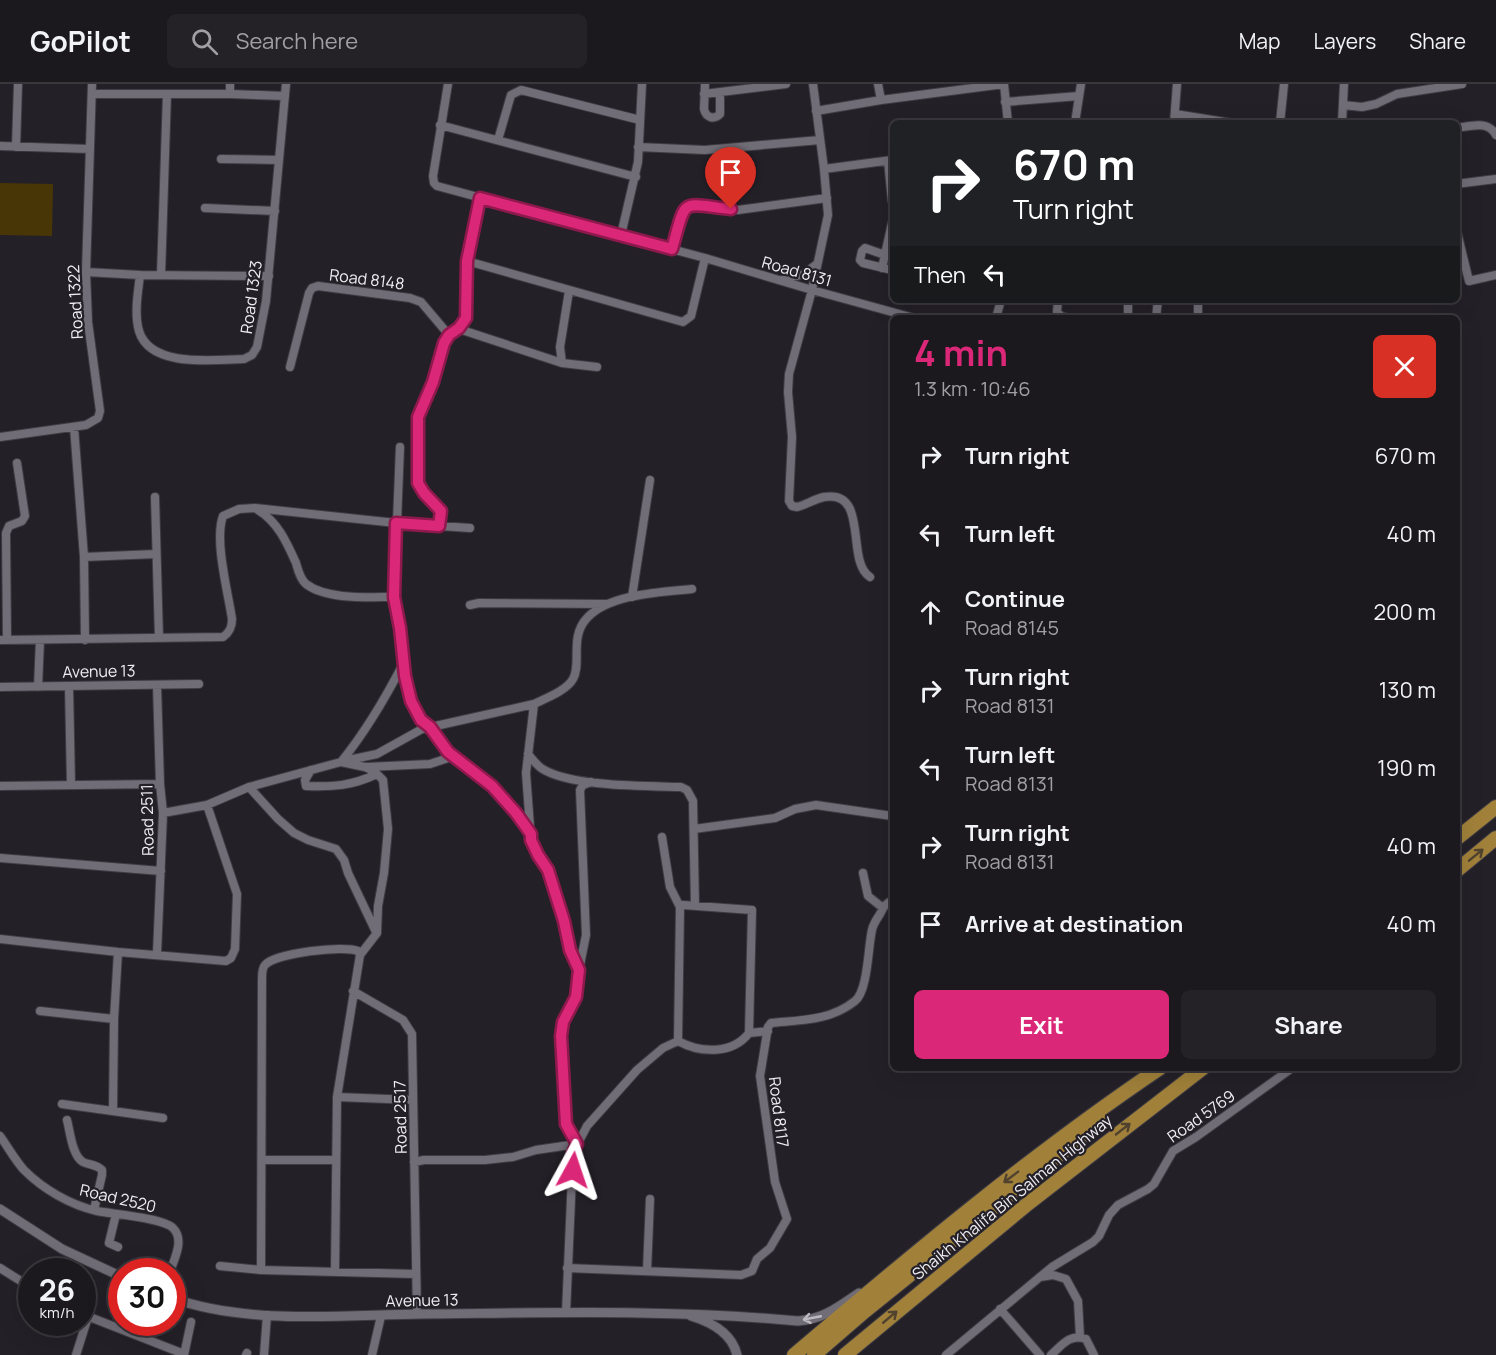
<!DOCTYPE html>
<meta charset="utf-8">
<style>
:root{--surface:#1b181e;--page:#242127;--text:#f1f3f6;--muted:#a0a0a4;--line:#39373c;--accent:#db2777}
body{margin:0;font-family:Manrope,sans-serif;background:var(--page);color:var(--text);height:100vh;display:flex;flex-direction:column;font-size:22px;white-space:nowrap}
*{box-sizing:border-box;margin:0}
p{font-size:20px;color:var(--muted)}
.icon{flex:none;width:33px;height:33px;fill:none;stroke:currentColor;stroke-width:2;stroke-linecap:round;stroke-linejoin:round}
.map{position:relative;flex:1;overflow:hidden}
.panel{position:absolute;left:890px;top:231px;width:570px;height:756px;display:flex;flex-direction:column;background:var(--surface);border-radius:9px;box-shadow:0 6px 24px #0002,0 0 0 2px var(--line)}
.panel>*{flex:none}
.guide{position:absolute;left:890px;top:36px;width:570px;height:183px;border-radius:9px;box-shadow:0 6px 24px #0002,0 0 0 2px var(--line);background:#202124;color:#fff;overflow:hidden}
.speed{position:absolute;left:18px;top:1174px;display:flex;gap:12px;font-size:30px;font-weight:700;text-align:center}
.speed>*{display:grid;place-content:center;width:78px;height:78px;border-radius:50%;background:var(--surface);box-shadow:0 6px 24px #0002,0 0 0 2px var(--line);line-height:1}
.speed small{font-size:15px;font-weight:400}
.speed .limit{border:9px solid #d22;background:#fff;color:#111}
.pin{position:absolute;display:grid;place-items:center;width:51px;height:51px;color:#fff;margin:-62px -26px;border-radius:50% 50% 50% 0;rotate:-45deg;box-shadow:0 0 6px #0007}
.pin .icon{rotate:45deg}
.me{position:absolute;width:66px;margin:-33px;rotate:5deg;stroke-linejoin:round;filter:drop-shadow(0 0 4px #0008)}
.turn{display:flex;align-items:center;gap:21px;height:126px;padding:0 24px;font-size:27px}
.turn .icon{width:78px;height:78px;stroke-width:2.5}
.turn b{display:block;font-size:42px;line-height:51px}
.then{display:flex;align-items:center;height:57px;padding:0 24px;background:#0003;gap:12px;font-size:22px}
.round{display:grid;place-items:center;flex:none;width:63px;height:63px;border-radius:9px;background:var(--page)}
.head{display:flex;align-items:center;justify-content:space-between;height:102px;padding:0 24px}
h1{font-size:36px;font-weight:700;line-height:45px;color:var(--accent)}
.action{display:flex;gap:12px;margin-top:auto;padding:12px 24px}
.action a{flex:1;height:69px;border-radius:9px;background:var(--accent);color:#fff;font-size:24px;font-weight:700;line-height:69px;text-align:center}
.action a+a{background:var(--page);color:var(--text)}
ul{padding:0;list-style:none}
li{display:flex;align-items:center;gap:18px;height:78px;padding:0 24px}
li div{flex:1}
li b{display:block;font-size:22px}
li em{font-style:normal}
header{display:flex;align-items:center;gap:36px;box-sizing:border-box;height:84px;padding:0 30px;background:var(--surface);border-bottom:2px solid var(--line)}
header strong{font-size:28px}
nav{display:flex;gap:33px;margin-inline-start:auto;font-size:21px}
.search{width:420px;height:54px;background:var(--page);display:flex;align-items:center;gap:15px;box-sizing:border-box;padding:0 21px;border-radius:9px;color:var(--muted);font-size:22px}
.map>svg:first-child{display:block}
.green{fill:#493606}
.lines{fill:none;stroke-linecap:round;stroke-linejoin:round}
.minor-casing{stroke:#3f3c43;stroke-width:10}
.tertiary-casing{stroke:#3f3c43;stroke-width:11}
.motorway-casing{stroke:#3f3c43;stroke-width:16}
.minor{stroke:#716d77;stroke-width:8}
.tertiary{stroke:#716d77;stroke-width:9}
.motorway{stroke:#a1813a;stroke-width:14}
.oneway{stroke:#50422e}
.oneway2{stroke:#bdbac1}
.route-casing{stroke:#8e194d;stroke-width:15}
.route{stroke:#db2777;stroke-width:10}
.labels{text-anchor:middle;stroke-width:4.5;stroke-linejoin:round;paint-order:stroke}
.street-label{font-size:16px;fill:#f0eef3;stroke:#242028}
</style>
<header>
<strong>GoPilot</strong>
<div class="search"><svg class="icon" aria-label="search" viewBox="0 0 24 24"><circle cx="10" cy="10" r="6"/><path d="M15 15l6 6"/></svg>Search here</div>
<nav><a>Map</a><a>Layers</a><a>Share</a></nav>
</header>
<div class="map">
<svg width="1496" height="1271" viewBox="0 0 1496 1271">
<rect width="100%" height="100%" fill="#242028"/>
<path class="green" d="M0,99L53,100L52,152L0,151Z"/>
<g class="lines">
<g class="minor-casing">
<path id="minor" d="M448,0L433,92L434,99L437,102L705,174L812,206L914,234
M705,0L704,25C706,34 714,36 720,30V8
M813,0L824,85L828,131L812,206L789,290L788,308L792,353L789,417L792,422L797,423C806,421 814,415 824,413C870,405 845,478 870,493
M878,0L881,16
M1004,0L1008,39
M92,10H230L285,12
M230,10V0
M704,10L786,0
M1005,18L1079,12
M1343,21L1362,23L1376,20L1397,10L1462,0
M816,27L881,16L1004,0
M1175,30L1231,39
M1075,39L1081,0
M1174,39L1177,0
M1280,39L1284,0
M1342,39L1344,0
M440,41L636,93
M1456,44C1471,42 1488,36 1496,51
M498,56L511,11L521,6L640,36
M0,62L90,65
M16,63L18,0
M638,63L705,66L820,56
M221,75L279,76
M888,77L892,117
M824,85L892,76
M1456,100L1496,95
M205,124L275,127
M1456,144L1469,197L1496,191
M621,151L638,78L642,0
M672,165L682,128L692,120L738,126L827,114
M885,171L865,164L862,167L860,176L863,179L892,186
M467,177L683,238L691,232L705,174
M882,184L892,139
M86,188L140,191L269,192
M140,191C138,208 134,230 139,247C150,284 213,276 244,275L252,271L257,263L266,217L286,0
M161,191L167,10
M782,196L804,190L817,180
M1058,216L1057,228L1061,232L1068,234
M1128,216V234
M1198,216V234
M996,234L1001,216
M1156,234H1178
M1156,234L1158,216
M459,245L562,279L597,283
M562,279L560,263L569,207
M290,283L309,209L312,204L318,202L410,214L421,218L449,251
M74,343L84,473L85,556
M0,353L86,341L98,334L100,327L88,238L86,188L92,0
M400,363L394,513L400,544L405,592L411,617L421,636L430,643L448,668L492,702L516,729L530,749
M155,413L159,554
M258,426C278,438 287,459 296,479C298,486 300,495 306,500C327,516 369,513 394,513
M439,442L441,427L424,409L418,399L419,333L433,298L443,259L449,251L459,245L467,234V177L480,114
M84,473L156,470
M632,513L650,396
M470,521L479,519L607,520
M0,556L223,553C230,548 232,543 232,535C228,508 214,456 223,432L239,425L255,424L396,439L470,444
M7,556L6,449L9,442L22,437L25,432L17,379
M69,602L71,701
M0,603L199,600
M38,603L40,556
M528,670C532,675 536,680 541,684C569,703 647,702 681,703L687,706L693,717L695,822
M344,677L377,670L422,645L534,620C546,614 566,607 573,595C582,580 569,553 587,534C609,510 661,508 692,505
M341,678C367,646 385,615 404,578
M367,683L430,680L454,672
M311,686L305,696L306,702C334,703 351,702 377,690
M0,702L160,700
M249,703L278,735L294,749L308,756L336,765L344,776L348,789L376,848
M163,729L207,721L249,703L341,678L365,683L375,688L383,696L388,745L384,789L378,822L377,849L360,871L337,1013L335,1188
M694,745L775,734L795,725L816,721L892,732
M662,753L670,803L680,823L678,957
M0,774L161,787
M863,789L868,812L883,824
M0,855L118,868L226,877L231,874L235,865L237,810L207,721
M157,870L163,729L160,700L157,601
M579,886L586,851L580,706L583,701L591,698
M353,907L403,936L412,950L417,1230
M40,927L114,935
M749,949L768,947
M337,1013L413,1016
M62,1020L163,1034
M113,1027L114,935L118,868
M67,1036C70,1047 72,1072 83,1078C89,1081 96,1080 102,1086V1091L94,1126
M0,1052C8,1063 15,1076 24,1086C43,1105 70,1121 97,1127C113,1130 163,1134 173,1144C185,1156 174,1175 170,1188
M262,1076H336
M414,1078L424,1076H485L513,1073L536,1066L577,1060L566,1040L561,952L563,938L576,913L579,886L570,866L554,801L548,786L538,771L531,756L526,689L534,620
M116,1130L109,1159L118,1163
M220,1182L261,1186L416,1190
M0,1184L32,1204
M567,1184L741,1191L752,1187L757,1175L770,1164L787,1135L775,1098L760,992L768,943L771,939C801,936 830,937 855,917C868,907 868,863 872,846C873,840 877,835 880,830C883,824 885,819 892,817
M261,1186L262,895C262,890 262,884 265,881C275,869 344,861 358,867L360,871
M647,1187L650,1115
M1040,1193L1053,1191L1066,1195L1078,1217L1080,1253
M1000,1225L1040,1271
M566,1229L573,1069L587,1042L637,986L663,964L678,957C700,969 732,971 749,949L752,826L683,821L680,823
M82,1230L184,1270
M76,1271L88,1233
M184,1271L191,1238
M246,1271L247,1269
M264,1271L267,1231
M372,1271L381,1232
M946,1271L1052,1183L1093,1158L1099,1152L1109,1131L1118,1121L1148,1105L1154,1100L1173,1067L1196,1053L1292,984
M1051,1271C1062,1261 1070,1249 1086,1255L1094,1271"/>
</g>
<g class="tertiary-casing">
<path id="tertiary" d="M0,1125L62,1165L122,1193
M172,1214C248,1241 341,1231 421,1230C547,1229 672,1225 798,1237C824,1235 838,1223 859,1209
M691,1232C711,1238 732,1249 737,1271"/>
</g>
<g class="motorway-casing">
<path id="motorway" d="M1456,755L1496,723
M1456,787L1496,754
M794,1271C912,1171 1031,1071 1160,984
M814,1271L865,1227L1101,1037
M845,1271L1025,1122L1203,984"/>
</g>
<use href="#minor" class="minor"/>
<use href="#tertiary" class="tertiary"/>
<use href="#motorway" class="motorway"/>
</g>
<defs><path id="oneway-shaft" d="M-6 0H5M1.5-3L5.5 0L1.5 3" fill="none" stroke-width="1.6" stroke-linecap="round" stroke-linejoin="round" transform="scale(1.5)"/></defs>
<g class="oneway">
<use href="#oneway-shaft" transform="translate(1476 771) rotate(-39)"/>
<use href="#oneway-shaft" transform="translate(1123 1045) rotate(-38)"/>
<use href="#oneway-shaft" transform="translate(1011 1093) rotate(143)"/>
<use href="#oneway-shaft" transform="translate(890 1233) rotate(-40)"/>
</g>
<use class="oneway2" href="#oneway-shaft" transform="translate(812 1234) rotate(169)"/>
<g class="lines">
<g class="route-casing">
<path id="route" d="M573,1086V1069L577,1060L566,1040L561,952L563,938L576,913L579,886L570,866L564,837L548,786L538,771L531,756V750L516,729L492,702L448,668L430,643L421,636L411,617L405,592L400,544L394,513L396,439L439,442L441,427L424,409L418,399V333L433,298L444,259L449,251L459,244L466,234L467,177L480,114L672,165C687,112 679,120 731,125"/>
</g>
<use href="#route" class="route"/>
</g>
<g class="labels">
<g class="street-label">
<text transform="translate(797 187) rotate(16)" y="6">Road 8131</text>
<text transform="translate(367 195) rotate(7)" y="6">Road 8148</text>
<text transform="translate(251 213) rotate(-82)" y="6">Road 1323</text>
<text transform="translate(75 218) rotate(-93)" y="6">Road 1322</text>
<text transform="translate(99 587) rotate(-1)" y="6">Avenue 13</text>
<text transform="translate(147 736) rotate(-91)" y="6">Road 2511</text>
<text transform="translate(779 1028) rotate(83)" y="6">Road 8117</text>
<text transform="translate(1201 1032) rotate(-35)" y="6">Road 5769</text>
<text transform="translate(400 1033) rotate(-91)" y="6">Road 2517</text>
<text transform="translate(1012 1113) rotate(-39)" y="6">Shaikh Khalifa Bin Salman Highway</text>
<text transform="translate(118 1114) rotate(13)" y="6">Road 2520</text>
<text transform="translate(422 1216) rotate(-1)" y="6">Avenue 13</text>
</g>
</g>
</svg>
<div class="speed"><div>26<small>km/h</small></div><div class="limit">30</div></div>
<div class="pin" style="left:731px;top:125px;background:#d93025"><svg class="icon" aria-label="arrive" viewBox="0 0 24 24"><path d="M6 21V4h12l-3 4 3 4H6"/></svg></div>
<svg class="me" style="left:573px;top:1086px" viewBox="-20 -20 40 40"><path d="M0-17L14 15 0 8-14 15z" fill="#db2777" stroke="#fff" stroke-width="4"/></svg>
<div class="guide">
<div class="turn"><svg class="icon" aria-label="right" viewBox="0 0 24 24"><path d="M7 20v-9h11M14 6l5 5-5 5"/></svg><div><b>670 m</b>Turn right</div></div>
<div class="then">Then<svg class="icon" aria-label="left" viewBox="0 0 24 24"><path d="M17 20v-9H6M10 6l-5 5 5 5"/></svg></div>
</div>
<section class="panel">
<div class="head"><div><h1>4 min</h1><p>1.3 km · 10:46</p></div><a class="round" style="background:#d93025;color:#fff"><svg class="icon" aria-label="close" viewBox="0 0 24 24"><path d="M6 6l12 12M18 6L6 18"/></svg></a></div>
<ul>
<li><svg class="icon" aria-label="right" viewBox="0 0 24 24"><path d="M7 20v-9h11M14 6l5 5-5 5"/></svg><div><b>Turn right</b></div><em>670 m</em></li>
<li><svg class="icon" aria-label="left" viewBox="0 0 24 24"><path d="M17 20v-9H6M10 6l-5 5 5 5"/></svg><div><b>Turn left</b></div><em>40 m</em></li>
<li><svg class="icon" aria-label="ahead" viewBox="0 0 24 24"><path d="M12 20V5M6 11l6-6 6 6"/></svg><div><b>Continue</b><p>Road 8145</p></div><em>200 m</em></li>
<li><svg class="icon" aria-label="right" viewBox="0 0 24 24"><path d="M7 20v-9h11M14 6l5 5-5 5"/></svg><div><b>Turn right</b><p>Road 8131</p></div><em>130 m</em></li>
<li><svg class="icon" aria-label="left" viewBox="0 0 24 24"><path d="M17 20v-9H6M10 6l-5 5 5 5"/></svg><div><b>Turn left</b><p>Road 8131</p></div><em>190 m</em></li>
<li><svg class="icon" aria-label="right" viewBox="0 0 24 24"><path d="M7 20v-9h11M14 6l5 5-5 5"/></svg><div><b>Turn right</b><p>Road 8131</p></div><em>40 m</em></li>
<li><svg class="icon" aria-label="arrive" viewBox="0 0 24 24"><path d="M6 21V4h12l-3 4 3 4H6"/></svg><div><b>Arrive at destination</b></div><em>40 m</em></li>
</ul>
<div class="action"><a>Exit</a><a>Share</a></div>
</section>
</div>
